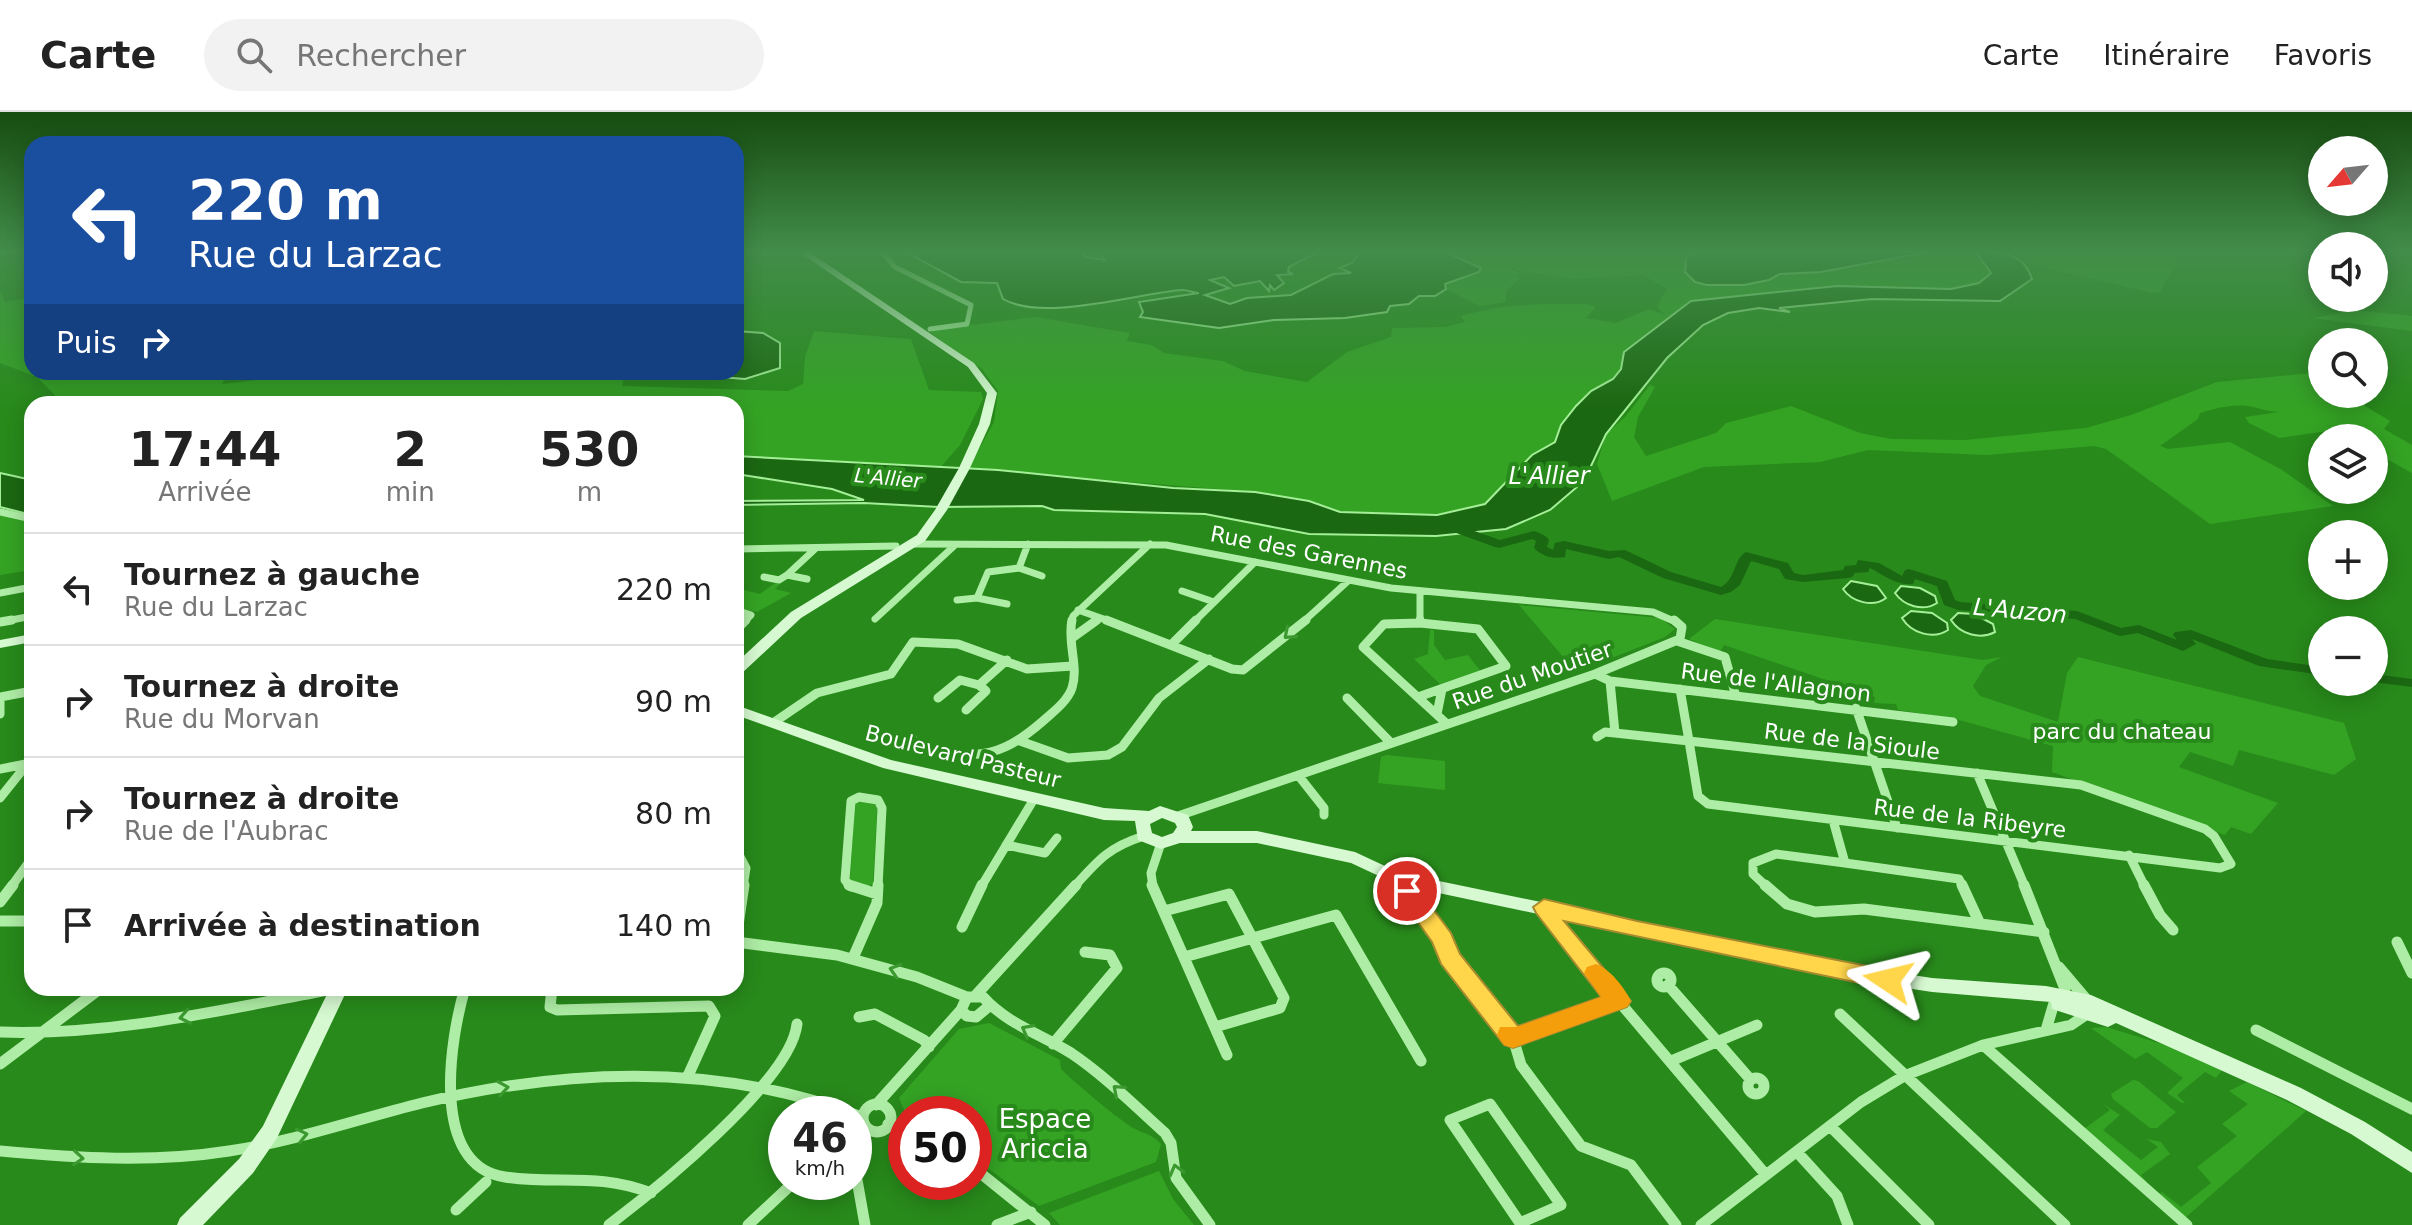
<!DOCTYPE html>
<html lang="fr">
<meta charset="utf-8">
<style>
:root{--surface:#fff;--page:#f2f2f2;--text:#222;--muted:#767676;--line:#e0e0e0}
body{margin:0;font-family:"DejaVu Sans",sans-serif;background:var(--page);color:var(--text);height:100vh;display:flex;flex-direction:column;font-size:30px;white-space:nowrap}
*{box-sizing:border-box;margin:0}
p{font-size:26px;color:var(--muted)}
.icon{flex:none;width:44px;height:44px;fill:none;stroke:currentColor;stroke-width:2;stroke-linecap:round;stroke-linejoin:round}
.map{position:relative;flex:1;overflow:hidden}
.panel{position:absolute;left:24px;top:284px;width:720px;height:600px;display:flex;flex-direction:column;background:var(--surface);border-radius:24px;box-shadow:0 4px 20px #0003}
.panel>*{flex:none}
.top-card{position:absolute;left:24px;top:24px;width:720px;height:244px;border-radius:24px;box-shadow:0 4px 20px #0003;background:#1a4fa0;color:#fff;overflow:hidden}
.needle{width:52px;rotate:242deg}
.buttons{position:absolute;left:2308px;top:24px;display:grid;gap:16px}
.buttons a{display:grid;place-items:center;width:80px;height:80px;border-radius:50%;background:var(--surface);box-shadow:0 4px 20px #0003;font-size:40px}
.speed{position:absolute;left:768px;top:984px;display:flex;gap:16px;font-size:40px;font-weight:700;text-align:center}
.speed>*{display:grid;place-content:center;width:104px;height:104px;border-radius:50%;background:var(--surface);box-shadow:0 4px 20px #0003;line-height:1}
.speed small{font-size:20px;font-weight:400}
.speed .limit{border:12px solid #d22;background:#fff;color:#111}
.pin{position:absolute;display:grid;place-items:center;width:68px;height:68px;color:#fff;margin:-34px;border:4px solid #fff;border-radius:50%;box-shadow:0 2px 8px #0007}
.me{position:absolute;width:88px;margin:-44px;rotate:280deg;stroke-linejoin:round;filter:drop-shadow(0 0 6px #0008)}
.turn{display:flex;align-items:center;gap:28px;height:168px;padding:0 32px;font-size:36px}
.turn .icon{width:104px;height:104px;stroke-width:2.5}
.turn b{display:block;font-size:56px;line-height:68px}
.then{display:flex;align-items:center;height:76px;padding:0 32px;background:#0003;gap:16px;font-size:30px}
.eta{display:flex;justify-content:space-evenly;align-items:center;height:136px;text-align:center}
.eta b{font-size:48px;font-weight:700;line-height:56px}
ul{padding:0;list-style:none}
li{display:flex;align-items:center;gap:24px;height:112px;padding:0 32px;border-top:2px solid var(--line)}
li div{flex:1}
li b{display:block;font-size:30px}
li em{font-style:normal}
header{display:flex;align-items:center;gap:48px;box-sizing:border-box;height:112px;padding:0 40px;background:var(--surface);border-bottom:2px solid var(--line)}
header strong{font-size:38px}
nav{display:flex;gap:44px;margin-inline-start:auto;font-size:28px}
.search{width:560px;height:72px;background:var(--page);display:flex;align-items:center;gap:20px;box-sizing:border-box;padding:0 28px;border-radius:44px;color:var(--muted);font-size:30px}
.map>svg:first-child{display:block}
.green{fill:#34a324}
.water{fill:#1b6812;stroke:#a4ef98;stroke-width:2}
.lines{fill:none;stroke-linecap:round;stroke-linejoin:round}
.river{fill:#1b6812;fill-rule:evenodd}
.street-far3{stroke:#aeeda5;stroke-width:5}
.street-far2{stroke:#aeeda5;stroke-width:7}
.street-far1{stroke:#aeeda5;stroke-width:9}
.street{stroke:#aeeda5;stroke-width:11}
.secondary{fill:#d6f9d1;fill-rule:evenodd}
.oneway{stroke:#3c9930}
.route{fill:#ffd54a;stroke:#a68a30;stroke-width:2}
.slow{fill:#f59e0b}
.labels{text-anchor:middle;stroke-width:8;stroke-linejoin:round;paint-order:stroke}
.far-water-label{font-size:20px;font-style:italic;fill:#fff;stroke:#288a1b}
.street-label{font-size:22px;fill:#fff;stroke:#288a1b}
.park-label{font-size:22px;fill:#fff;stroke:#288a1b}
.water-label{font-size:24px;font-style:italic;fill:#fff;stroke:#288a1b}
.near-park-label{font-size:26px;fill:#fff;stroke:#288a1b}
</style>
<header>
<strong>Carte</strong>
<div class="search"><svg class="icon" aria-label="search" viewBox="0 0 24 24"><circle cx="10" cy="10" r="6"/><path d="M15 15l6 6"/></svg>Rechercher</div>
<nav><a>Carte</a><a>Itinéraire</a><a>Favoris</a></nav>
</header>
<div class="map">
<svg width="2412" height="1113" viewBox="0 0 2412 1113">
<rect width="100%" height="100%" fill="#288a1b"/>
<path class="green" d="M1445,140H1703L1694,141L1771,164L1821,160L1928,140H1976L1991,161L1979,171L1951,177L1837,174L1691,189L1624,239L1621,257L1613,267L1591,279L1576,294L1561,313L1555,330L1532,343L1485,392L1437,403L1340,400L1309,389L1255,380L968,357L994,310L998,279L982,257L931,221L936,217L1036,205L1130,221L1127,229L1152,233L1164,241L1223,249L1245,259L1307,270L1347,240L1391,225L1392,216L1445,215L1465,210L1461,204C1503,192 1541,191 1586,192L1596,195L1586,206L1616,211L1649,197L1665,203L1657,194L1667,177L1643,163L1570,167L1521,159L1490,149L1526,163L1562,169L1516,162L1519,168L1506,179V190L1479,194L1446,177L1445,172L1479,160L1480,156Z
M2015,140H2172L2178,148L2160,180L2154,181L2045,156Z
M0,178L5,190L32,185V260H228L222,272L257,268L262,260H625L622,274L788,279L803,272L805,245L814,219L911,227L929,278L981,280L983,287L960,333L939,357L736,349V292H49L55,283L37,265L0,251Z
M2355,198L2412,204V219L2313,206Z
M2322,260V282H2345L2390,309L2384,317L2412,333V361L2374,340V326H2349L2334,318L2279,326L2249,311L2245,305L2285,299C2272,301 2265,298 2253,295C2234,291 2217,296 2200,301L2198,307L2160,334L2168,337L2230,330L2282,358L2333,394L2210,412L2106,337L2094,334L1987,343L1868,338L1820,350L1704,355L1612,389L1597,352L1606,322L1625,305L1650,273L1655,275L1638,305L1634,325L1646,344L1716,321L1726,311L1791,294L1860,321L1891,327L1965,328L2086,316L2131,303L2217,270Z
M32,392V458L0,463V402Z
M775,471L780,472L775,477L791,481L757,500L736,495V485L744,478L760,482Z
M1519,493L1660,506L1675,517L1665,525L1576,560Z
M1715,507L1982,548L2002,545L1986,553L1973,574L1980,584L2058,610L2067,561L2078,545L2344,611L2356,647L2334,663L2239,638L2233,654L2190,640L2179,655L2278,691L2251,722L2231,715L2225,723L2052,660L2053,634L1952,606L1898,598L1896,592L1874,591L1875,585L1724,533L1720,540L1689,527Z
M1430,518H1434V533L1445,548L1468,543L1482,561L1442,574L1414,547L1428,542Z
M1386,643L1445,649V678L1378,671L1381,645Z
M862,689L875,691L877,697L873,772L867,775L850,767L855,692Z
M989,911L1060,948L1061,957C1074,970 1120,1009 1135,1017C1145,1022 1152,1022 1161,1032L1156,1050L1039,1094L974,1046V1002L906,1003L899,986L959,917Z
M2106,915L2172,935L2222,958L2216,966L2205,960L2177,983L2185,991H2182L2167,981L2183,966L2147,940L2135,947L2091,916Z
M2133,968L2138,969L2176,1000L2157,1016H2150L2113,987L2111,982Z
M2247,970L2306,999L2185,1106L2160,1082L2162,1080L2181,1095L2211,1071L2197,1055L2237,1024L2222,1012L2248,992L2229,979Z
M2102,991L2120,1003L2103,1018L2141,1048L2158,1035L2147,1027L2161,1030L2170,1042L2141,1063L2149,1073L2084,1017L2110,998Z
M1159,1059L1173,1087L1194,1113H1060L1049,1101Z"/>
<path class="water" d="M906,140H1083L1085,145L1105,148L1101,142L1105,140H1318L1289,155L1288,160L1293,162L1277,163L1284,171L1274,178L1270,173L1269,179L1260,169L1234,174L1224,165L1210,168L1229,176L1205,183L1230,192L1247,186L1291,183L1333,162L1351,161L1340,156L1352,151L1360,140H1445L1481,156L1479,160L1445,172L1446,177L1435,184H1419L1409,192L1390,194L1387,200L1345,206L1274,208L1219,216L1140,205L1143,200L1139,190L1199,181C1194,181 1186,177 1181,178C1136,182 1042,210 1003,187L997,171L961,170Z
M1703,140H1928L1821,160L1780,162L1769,168L1744,173H1707L1695,170L1685,160L1686,147L1690,142Z
M1976,140C2002,140 2023,140 2032,167L2000,189L1872,187L1779,196L1790,200L1759,196L1728,201L1703,213L1667,246L1606,322L1584,369L1550,398L1506,417L1436,424L1309,422L1205,402L1054,398L1042,394L939,395L864,391L736,393V389L864,388L832,377L736,362V344L998,358L1173,376L1255,380L1309,389L1340,400L1437,403L1485,392L1532,343L1555,330L1561,313L1576,294L1591,279L1613,267L1621,257L1624,240L1691,189L1837,174L1951,177L1979,171L1991,161Z
M736,219L763,221L780,231V256L745,267L682,262L736,260Z
M0,361L32,368V403L0,395Z
M1851,469L1877,474L1886,486C1873,496 1852,490 1843,477Z
M1901,474L1920,476L1935,484L1937,491C1923,500 1904,494 1895,481Z
M1911,499L1932,501L1947,511L1948,518C1933,528 1911,521 1902,506Z
M1958,501L1974,502L1993,512L1995,520C1980,528 1960,522 1951,508Z"/>
<g class="lines">
<path class="river" d="M1452,411L1500,428L1534,419C1539,421 1546,423 1549,428L1547,435L1553,438L1555,431L1564,429L1609,439L1625,438L1671,460L1721,475C1737,466 1733,447 1746,440L1788,451L1794,461L1803,463L1843,458L1845,454L1856,453L1858,448L1879,451L1902,464L1905,458L1909,457L1947,469L1955,488L1960,490L2077,499L2121,516L2139,513L2177,528L2173,523L2175,520L2191,518L2267,547L2322,555V563L2259,554L2192,527L2196,532L2183,539L2138,521L2120,524L2075,507L1958,498L1944,493L1937,474L1915,467L1913,472C1896,474 1884,463 1870,456L1868,460L1855,461L1852,465L1848,466L1803,470L1785,467L1779,457L1751,449L1740,473L1731,480L1721,483L1663,466L1619,445L1609,447L1566,437L1565,445C1553,447 1543,445 1534,436L1536,429L1532,427L1499,436L1495,435L1448,418L1446,415Z
M2374,562L2412,567V575L2373,570Z"/>
<path class="street-far3" d="M882,140L895,155L971,193L967,212L930,217"/>
<path class="street-far2" d="M0,400L32,407
M914,432L1166,433L1391,476L1653,500L1676,510
M736,437L896,434
M1019,456L1042,464
M764,465L779,468L787,463
M807,467L787,463L815,437
M1182,479L1214,490
M1420,479V510
M0,481L32,475
M957,488L977,486
M1007,492L977,486L988,460L1019,456L1028,432
M736,498L751,503L744,510
M1078,498L1112,510
M875,507L954,434
M1,510L32,504
M1071,510L1073,504L1150,432
M1094,510L1099,506
M1194,510L1255,450
M1303,510L1347,470"/>
<path class="street-far1" d="M1106,508L1232,557L1243,558L1306,508
M1420,508V511L1384,512L1363,535L1447,612
M0,510L12,508
M736,518L746,508
M1072,526L1097,508
M1677,529L1725,545L1735,581
M1173,531L1196,508
M1595,562L1610,569L1953,610
M1610,569L1615,621L1689,629
M1680,577L1689,629
M0,585L32,579
M1418,585L1506,554L1478,517L1420,511
M0,586V602
M938,586L960,568L979,573
M1347,586L1391,631
M1856,596L1897,716
M966,598L986,579L979,573L1007,548
M1437,602L1442,577
M773,611L817,581L891,562L913,530L958,532L1027,557L1073,554
M912,625L916,632C972,648 997,649 1043,609C1053,600 1067,590 1072,576C1079,555 1067,530 1072,508
M1597,625L1605,620L1615,621
M1020,629L1068,646L1108,643L1122,635L1159,586L1209,547
M1689,629L2081,673L2205,717L2214,724L2231,752L2220,756L1708,692L1698,684Z
M0,657L31,651
M1977,661L2025,775
M1298,663L1324,696V703
M0,686L32,646
M1178,704L1595,562L1680,527L1682,515L1674,508
M1833,708L1845,751L1959,767L1963,775
M1006,733L1045,741L1057,726
M736,737L746,756L743,775
M2129,743L2145,775
M11,775L32,746
M851,775L845,768L851,689L859,685L878,688L882,696L878,775
M981,775L1034,687
M1074,775C1098,748 1109,735 1144,724
M1153,775L1151,761L1161,731
M1767,775L1753,762V751L1776,742L1845,751"/>
<path class="street" d="M849,773L877,782
M1152,773L1227,943
M1765,773L1787,792L1815,800L1864,797L2044,820
M1962,773L1980,812
M2024,773L2065,877L2054,891L2046,918
M2144,773L2160,803L2173,818
M1407,779L1443,827L1449,845L1501,916L1513,926L1521,953L1581,1034L1631,1053L1676,1113
M0,790L13,773
M1545,796L1556,815L1766,1063
M1164,799L1229,782L1284,886L1280,896L1215,915
M0,809H32
M962,815L982,773
M736,827L744,773
M736,830L837,843L917,865L967,885
M2397,830L2412,861
M1184,845L1336,803L1421,949
M853,846L877,791L878,773
M2059,855L2087,888
M1657 868a7 7 0 1 1 14 0a7 7 0 1 1-14 0Z
M1668,873L1750,967
M465,876C450,927 429,1054 505,1065C559,1073 596,1060 651,1081
M552,876L550,895L557,898L709,894L715,904L687,966
M976,883L1076,773
M988,895L976,905L967,904L961,898L967,885H983C1007,912 1041,922 1071,941C1105,964 1134,993 1165,1021L1171,1031L1176,1066L1210,1113
M1840,902L2065,1113
M859,905L875,902L924,928L929,935
M2256,918L2412,997
M0,920C114,924 226,897 338,876
M1513,926L1619,889
M1053,932L1117,856L1110,843L1085,840
M1983,933L2187,1113
M1671,949L1757,913
M0,952L101,876
M1748 974a8 8 0 1 1 16 0a8 8 0 1 1-16 0Z
M863 1006a14 14 0 1 1 28 0a14 14 0 1 1-28 0Z
M1490,992L1561,1093L1520,1111L1450,1008Z
M876,993L961,898
M888,1012L906,1019
M1830,1014L1929,1113
M854,1023L870,1019
M0,1039C76,1046 153,1051 229,1039C295,1029 358,1007 422,991C568,956 721,950 862,1005
M1797,1040L1837,1084L1848,1113
M854,1051L865,1113
M974,1056L1045,1113
M456,1098L486,1070
M609,1113C655,1078 791,969 797,912
M748,1113L794,1070
M997,1113L1031,1100
M1701,1113L1861,990L1904,964L1983,933L2071,913L2087,902"/>
<path class="secondary" d="M0,140H15L0,143Z
M799,140H809L974,251L997,281L990,312L970,356L947,398L925,429L801,506L741,562L736,563V551L791,500L917,423L935,398L959,356L979,312L987,281L968,255Z
M32,522V530L0,536V528Z
M736,593L891,648L1104,696L1149,699L1160,694L1188,703L1193,715L1191,719H1257L1355,740L1400,761L1841,852L1932,866L2046,874L2091,883L2301,976L2365,1010L2412,1040V1061L2351,1022L2287,988L2116,911L2108,915L2052,897L2051,890L1932,880L1841,866L1396,772L1351,751L1257,731H1180L1161,737L1138,728L1135,709L1104,708L883,656L736,603ZM1162,706L1175,711L1177,715L1173,721L1162,725L1152,721L1150,712Z
M330,876H348L277,1026L253,1061L203,1113H177L180,1106L239,1047L263,1014Z"/>
</g>
<defs><path id="oneway-chevron" d="M-2-3.5L2.5 0L-2 3.5" fill="none" stroke-width="1.6" stroke-linecap="round" stroke-linejoin="round" transform="scale(2)"/></defs>
<g class="oneway">
<use href="#oneway-chevron" transform="translate(1289 522) rotate(139)"/>
<use href="#oneway-chevron" transform="translate(895 858) rotate(-163)"/>
<use href="#oneway-chevron" transform="translate(185 905) rotate(169)"/>
<use href="#oneway-chevron" transform="translate(1027 918) rotate(-152)"/>
<use href="#oneway-chevron" transform="translate(503 976) rotate(-9)"/>
<use href="#oneway-chevron" transform="translate(1118 978) rotate(-139)"/>
<use href="#oneway-chevron" transform="translate(302 1023) rotate(-13)"/>
<use href="#oneway-chevron" transform="translate(78 1046) rotate(4)"/>
<use href="#oneway-chevron" transform="translate(1176 1058) rotate(-105)"/>
</g>
<linearGradient id="sky" x2="0" y2="1"><stop stop-color="#164c0f"/><stop offset="0.47" stop-color="#428d4a"/><stop offset="1" stop-color="#428d4a" stop-opacity="0"/></linearGradient>
<rect width="2412" height="296" fill="url(#sky)"/>
<path class="route" d="M1407,771L1415,773L1451,821L1460,842L1518,914L1601,885L1536,801L1533,795L1544,787L1637,809L1888,858L1896,861L1900,868L1896,874L1888,877L1564,809L1631,889L1627,895L1513,936L1504,933L1441,852L1432,830L1396,779Z"/>
<path class="slow" d="M1596,852C1610,857 1624,875 1631,889L1627,895L1513,936L1504,933L1497,923L1500,915H1516L1601,885L1584,861L1587,855Z"/>
<g class="labels">
<g class="far-water-label">
<text transform="translate(888 366) rotate(5)" y="7">L'Allier</text>
</g>
<g class="street-label">
<text transform="translate(1309 440) rotate(11)" y="8">Rue des Garennes</text>
<text transform="translate(1532 563) rotate(-19)" y="8">Rue du Moutier</text>
<text transform="translate(1776 570) rotate(7)" y="8">Rue de l'Allagnon</text>
<text transform="translate(1852 629) rotate(7)" y="8">Rue de la Sioule</text>
<text transform="translate(963 644) rotate(14)" y="8">Boulevard Pasteur</text>
<text transform="translate(1970 706) rotate(7)" y="8">Rue de la Ribeyre</text>
</g>
<g class="park-label">
<text x="2122" y="627">parc du chateau</text>
</g>
<g class="water-label">
<text x="1549" y="372">L'Allier</text>
<text transform="translate(2020 499) rotate(5)" y="8">L'Auzon</text>
</g>
<g class="near-park-label">
<text x="1045" y="1016">Espace<tspan x="1045" dy="30">Ariccia</tspan></text>
</g>
</g>
</svg>
<div class="buttons">
<a><svg class="needle" viewBox="-14 -14 28 28"><path d="M0-13l5 13h-10z" fill="#e53935"/><path d="M0 13l5-13h-10z" fill="#767676"/></svg></a>
<a><svg class="icon" aria-label="sound" viewBox="0 0 24 24"><path d="M4 9h4l5-4v14l-5-4H4zM17 9q2 3 0 6"/></svg></a>
<a><svg class="icon" aria-label="search" viewBox="0 0 24 24"><circle cx="10" cy="10" r="6"/><path d="M15 15l6 6"/></svg></a>
<a><svg class="icon" aria-label="layers" viewBox="0 0 24 24"><path d="M12 4l9 5-9 5-9-5zM3 14l9 5 9-5"/></svg></a>
<a>+</a>
<a>−</a>
</div>
<div class="speed"><div>46<small>km/h</small></div><div class="limit">50</div></div>
<div class="pin" style="left:1407px;top:779px;background:#d93025"><svg class="icon" aria-label="arrive" viewBox="0 0 24 24"><path d="M6 21V4h12l-3 4 3 4H6"/></svg></div>
<svg class="me" style="left:1888px;top:868px" viewBox="-20 -20 40 40"><path d="M0-17L14 15 0 8-14 15z" fill="#ffd54a" stroke="#fff" stroke-width="4"/></svg>
<div class="top-card">
<div class="turn"><svg class="icon" aria-label="left" viewBox="0 0 24 24"><path d="M17 20v-9H6M10 6l-5 5 5 5"/></svg><div><b>220 m</b>Rue du Larzac</div></div>
<div class="then">Puis<svg class="icon" aria-label="right" viewBox="0 0 24 24"><path d="M7 20v-9h11M14 6l5 5-5 5"/></svg></div>
</div>
<section class="panel">
<div class="eta">
<div><b>17:44</b><p>Arrivée</p></div>
<div><b>2</b><p>min</p></div>
<div><b>530</b><p>m</p></div>
</div>
<ul>
<li><svg class="icon" aria-label="left" viewBox="0 0 24 24"><path d="M17 20v-9H6M10 6l-5 5 5 5"/></svg><div><b>Tournez à gauche</b><p>Rue du Larzac</p></div><em>220 m</em></li>
<li><svg class="icon" aria-label="right" viewBox="0 0 24 24"><path d="M7 20v-9h11M14 6l5 5-5 5"/></svg><div><b>Tournez à droite</b><p>Rue du Morvan</p></div><em>90 m</em></li>
<li><svg class="icon" aria-label="right" viewBox="0 0 24 24"><path d="M7 20v-9h11M14 6l5 5-5 5"/></svg><div><b>Tournez à droite</b><p>Rue de l'Aubrac</p></div><em>80 m</em></li>
<li><svg class="icon" aria-label="arrive" viewBox="0 0 24 24"><path d="M6 21V4h12l-3 4 3 4H6"/></svg><div><b>Arrivée à destination</b></div><em>140 m</em></li>
</ul>
</section>
</div>
